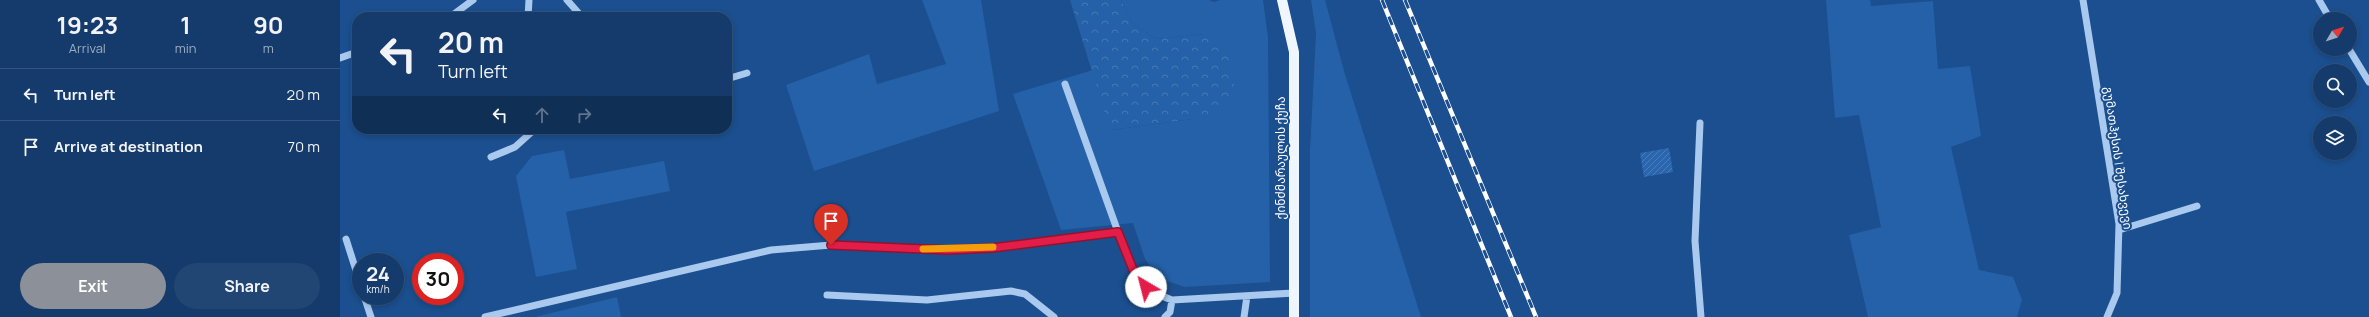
<!DOCTYPE html>
<meta charset="utf-8">
<style>
:root{--surface:#143b6b;--page:#214673;--text:#f1f3f6;--muted:#9dadc1;--line:#33557e;--accent:#8c9099}
body{margin:0;font-family:Manrope,"Noto Sans Georgian",sans-serif;background:var(--page);color:var(--text);height:100vh;display:flex;flex-direction:column;font-size:15px;white-space:nowrap}
*{box-sizing:border-box;margin:0}
p{font-size:13px;color:var(--muted)}
.icon{flex:none;width:22px;height:22px;fill:none;stroke:currentColor;stroke-width:2;stroke-linecap:round;stroke-linejoin:round}
.map{position:relative;flex:1;overflow:hidden}
.drawer{display:flex;flex-direction:column;background:var(--surface);width:340px}
.drawer>*{flex:none}
.banner{position:absolute;left:12px;top:12px;width:380px;height:122px;border-radius:16px;box-shadow:0 2px 6px #0003,0 0 0 1px var(--line);background:#143b6b;color:var(--text);overflow:hidden}
.needle{width:26px;rotate:51deg}
.tools{position:absolute;left:1973px;top:12px;display:grid;gap:8px}
.tools a{display:grid;place-items:center;width:44px;height:44px;border-radius:50%;background:var(--surface);box-shadow:0 2px 6px #0003,0 0 0 1px var(--line);font-size:20px}
.speed{position:absolute;left:12px;top:253px;display:flex;gap:8px;font-size:20px;font-weight:700;text-align:center}
.speed>*{display:grid;place-content:center;width:52px;height:52px;border-radius:50%;background:var(--surface);box-shadow:0 2px 6px #0003,0 0 0 1px var(--line);line-height:1}
.speed small{font-size:10px;font-weight:400}
.speed .limit{border:6px solid #d22;background:#fff;color:#111}
.pin{position:absolute;display:grid;place-items:center;width:34px;height:34px;color:#fff;margin:-41px -17px;border-radius:50% 50% 50% 0;rotate:-45deg;box-shadow:0 0 4px #0007}
.pin .icon{rotate:45deg}
.me{position:absolute;width:44px;margin:-22px;rotate:323deg;stroke-linejoin:round;filter:drop-shadow(0 0 3px #0008)}
.turn{display:flex;align-items:center;gap:14px;height:84px;padding:0 20px;font-size:18px}
.turn .icon{width:52px;height:52px;stroke-width:2.5}
.turn b{display:block;font-size:28px;line-height:34px}
.lanes{display:flex;align-items:center;height:38px;padding:0 20px;background:#0003;justify-content:center;gap:20px;direction:ltr}
.lanes .off{opacity:.35}
.eta{display:flex;justify-content:space-evenly;align-items:center;height:68px;text-align:center}
.eta b{font-size:24px;font-weight:700;line-height:28px}
.primary-button{display:flex;gap:8px;margin-top:auto;padding:8px 20px}
.primary-button a{flex:1;height:46px;border-radius:24px;background:var(--accent);color:#fff;font-size:16px;font-weight:700;line-height:46px;text-align:center}
.primary-button a+a{background:var(--page);color:var(--text)}
ul{padding:0;list-style:none}
li{display:flex;align-items:center;gap:12px;height:52px;padding:0 20px;border-top:1px solid var(--line)}
li div{flex:1}
li b{display:block;font-size:15px}
li em{font-style:normal}
main{display:flex;flex:1;min-height:0}
.map>svg:first-child{display:block}
.green{fill:#2461a8}
.forest{fill:url(#forest-crowns)}
.building{fill:url(#building-hatch)}
.lines{fill:none;stroke-linecap:round;stroke-linejoin:round}
.minor{stroke:#a9c9ee;stroke-width:7}
.major{stroke:#f0f6ff;stroke-width:10}
.rail-casing{stroke:#fff;stroke-width:4.5}
.rail{stroke:#1b4f8f;stroke-width:3;stroke-dasharray:9;stroke-linecap:butt}
.route-casing{stroke:#92132f;stroke-width:10}
.route{stroke:#e11d48;stroke-width:7}
.slow{stroke:#f59e0b;stroke-width:7}
.labels{text-anchor:middle;stroke-width:4;stroke-linejoin:round;paint-order:stroke}
.street-label{font-size:12px;fill:#fff;stroke:#1b4f8f}
</style>
<main>
<section class="drawer">
<div class="eta">
<div><b>19:23</b><p>Arrival</p></div>
<div><b>1</b><p>min</p></div>
<div><b>90</b><p>m</p></div>
</div>
<ul>
<li><svg class="icon" aria-label="left" viewBox="0 0 24 24"><path d="M17 20v-9H6M10 6l-5 5 5 5"/></svg><div><b>Turn left</b></div><em>20 m</em></li>
<li><svg class="icon" aria-label="arrive" viewBox="0 0 24 24"><path d="M6 21V4h12l-3 4 3 4H6"/></svg><div><b>Arrive at destination</b></div><em>70 m</em></li>
</ul>
<div class="primary-button"><a>Exit</a><a>Share</a></div>
</section>
<div class="map">
<svg width="2029" height="317" viewBox="0 0 2029 317">
<defs>
<pattern id="forest-crowns" width="20" height="18" patternUnits="userSpaceOnUse"><rect width="20" height="18" fill="#2461a8"/><path d="M2 6a3 3 0 1 1 6 0M12 15a3 3 0 1 1 6 0" fill="none" stroke="#4579b5"/></pattern>
<pattern id="building-hatch" width="6" height="6" patternUnits="userSpaceOnUse"><rect width="6" height="6" fill="#2a66ad"/><path d="M-1 1l2-2M0 6l6-6M5 7l2-2" fill="none" stroke="#4a7db9"/></pattern>
</defs>
<rect width="100%" height="100%" fill="#1b4f8f"/>
<path class="green" d="M582,0H641L659,111L474,171L446,85L529,54L537,84L606,64Z
M781,0H869L874,2L880,0H923L928,37L930,282L845,287L821,279L805,259L793,223L721,230L673,94L753,70L771,130L853,119L865,34L816,39L792,23Z
M971,0H985L1004,71L1081,317H970V150L976,33Z
M1486,0H1530L1531,6L1593,1L1598,69L1630,66L1641,136L1611,147L1639,270L1673,277L1682,300L1677,317H1528L1509,235L1541,227L1519,115L1495,118Z
M224,150L230,179L324,161L330,191L226,212L237,269L196,277L176,176L192,156Z
M277,297L281,317H195Z"/>
<path class="forest" d="M730,0H781L792,23L816,39L865,34L889,50L895,88L882,112L853,119L770,130Z"/>
<path class="building" d="M1329,148L1333,172L1304,177L1300,153Z"/>
<g class="lines">
<path class="minor" d="M227,0L242,17
M1743,0L1779,224L1777,293L1767,317
M1979,0L1990,19
M110,17L133,0
M188,17L189,0
M2009,49L2029,82
M0,58L17,52
M387,79L407,73
M725,84L778,232
M1360,123L1355,241L1361,317
M151,157L175,147L195,129
M1779,230L1857,206
M6,239L21,286
M487,295L587,300L671,291L685,294L714,317
M24,296L31,317
M145,317L431,250L491,245L607,250L652,248L778,232C790,265 796,288 832,300L954,293
M825,317L830,312L832,300
M904,317L907,296"/>
<path class="major" d="M942,0L954,52V317"/>
<g class="rail-casing">
<path id="rail" d="M1042,0L1171,317
M1065,0L1196,317"/>
</g>
<use href="#rail" class="rail"/>
</g>
<g class="lines">
<g class="route-casing">
<path id="route" d="M491,245L607,250L652,248L778,232L794,272L806,287"/>
</g>
<use href="#route" class="route"/>
<path class="slow" d="M583,249L653,247"/>
</g>
<g class="labels">
<g class="street-label">
<text transform="translate(941 158) rotate(-90)" y="4">ქინძმარაულის ქუჩა</text>
<text transform="translate(1778 158) rotate(82)" y="4">გუმათჰესის I შესახვევი</text>
</g>
</g>
</svg>
<div class="tools">
<a><svg class="needle" viewBox="-14 -14 28 28"><path d="M0-13l5 13h-10z" fill="#e53935"/><path d="M0 13l5-13h-10z" fill="#9dadc1"/></svg></a>
<a><svg class="icon" aria-label="search" viewBox="0 0 24 24"><circle cx="10" cy="10" r="6"/><path d="M15 15l6 6"/></svg></a>
<a><svg class="icon" aria-label="layers" viewBox="0 0 24 24"><path d="M12 4l9 5-9 5-9-5zM3 14l9 5 9-5"/></svg></a>
</div>
<div class="speed"><div>24<small>km/h</small></div><div class="limit">30</div></div>
<div class="pin" style="left:491px;top:245px;background:#d93025"><svg class="icon" aria-label="arrive" viewBox="0 0 24 24"><path d="M6 21V4h12l-3 4 3 4H6"/></svg></div>
<svg class="me" style="left:806px;top:287px" viewBox="-20 -20 40 40"><circle r="19" fill="#fff"/><path d="M0-13L10 11 0 6-10 11z" fill="#e11d48"/></svg>
<div class="banner">
<div class="turn"><svg class="icon" aria-label="left" viewBox="0 0 24 24"><path d="M17 20v-9H6M10 6l-5 5 5 5"/></svg><div><b>20 m</b>Turn left</div></div>
<div class="lanes"><svg class="icon" aria-label="left" viewBox="0 0 24 24"><path d="M17 20v-9H6M10 6l-5 5 5 5"/></svg><svg class="icon off" aria-label="ahead" viewBox="0 0 24 24"><path d="M12 20V5M6 11l6-6 6 6"/></svg><svg class="icon off" aria-label="right" viewBox="0 0 24 24"><path d="M7 20v-9h11M14 6l5 5-5 5"/></svg></div>
</div>
</div>
</main>
